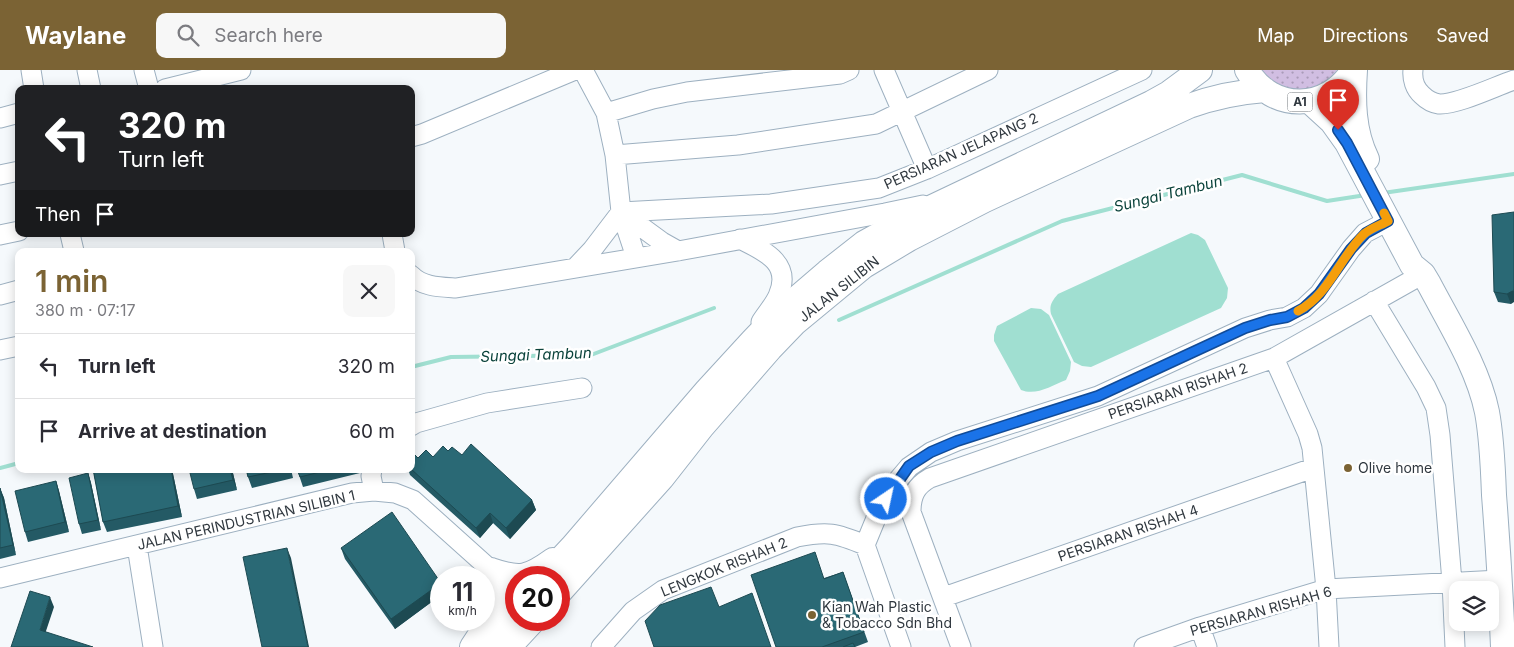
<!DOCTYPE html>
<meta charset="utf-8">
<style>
:root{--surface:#fff;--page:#f7f7f7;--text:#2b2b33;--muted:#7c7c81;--line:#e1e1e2;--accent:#7b6334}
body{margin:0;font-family:Inter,sans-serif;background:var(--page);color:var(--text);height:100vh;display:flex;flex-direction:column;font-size:19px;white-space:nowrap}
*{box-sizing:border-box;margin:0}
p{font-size:16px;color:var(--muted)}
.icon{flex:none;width:28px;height:28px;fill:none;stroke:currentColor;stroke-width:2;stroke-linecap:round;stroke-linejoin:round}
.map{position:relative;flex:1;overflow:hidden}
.sheet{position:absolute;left:15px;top:178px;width:400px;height:225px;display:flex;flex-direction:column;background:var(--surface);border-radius:10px;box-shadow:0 2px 12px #0003}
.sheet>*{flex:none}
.guide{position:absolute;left:15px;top:15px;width:400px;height:152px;border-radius:10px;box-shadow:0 2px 12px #0003;background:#202124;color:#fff;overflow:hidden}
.controls{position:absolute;left:1449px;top:511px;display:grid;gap:10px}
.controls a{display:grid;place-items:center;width:50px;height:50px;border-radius:10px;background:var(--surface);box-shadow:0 2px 12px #0003;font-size:25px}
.speed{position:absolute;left:430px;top:496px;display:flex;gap:10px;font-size:25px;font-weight:700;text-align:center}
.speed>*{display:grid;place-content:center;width:65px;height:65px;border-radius:50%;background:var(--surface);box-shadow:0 2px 12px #0003;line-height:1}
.speed small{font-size:12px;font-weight:400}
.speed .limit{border:8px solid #d22;background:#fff;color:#111}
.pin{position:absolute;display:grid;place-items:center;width:42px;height:42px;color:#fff;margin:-51px -21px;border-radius:50% 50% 50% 0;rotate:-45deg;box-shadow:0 0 5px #0007}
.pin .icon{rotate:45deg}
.me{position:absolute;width:55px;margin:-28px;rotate:34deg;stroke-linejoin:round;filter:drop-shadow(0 0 4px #0008)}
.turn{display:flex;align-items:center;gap:18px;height:105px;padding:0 20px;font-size:22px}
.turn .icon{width:65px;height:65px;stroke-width:2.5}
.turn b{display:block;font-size:35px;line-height:42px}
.then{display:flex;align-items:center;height:48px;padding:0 20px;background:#0003;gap:10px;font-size:19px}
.round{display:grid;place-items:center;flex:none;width:52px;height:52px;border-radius:10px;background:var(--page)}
.summary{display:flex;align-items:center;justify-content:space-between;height:85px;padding:0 20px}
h1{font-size:30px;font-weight:600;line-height:38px;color:var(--accent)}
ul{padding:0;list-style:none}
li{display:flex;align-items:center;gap:15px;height:65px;padding:0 20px;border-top:1px solid var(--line)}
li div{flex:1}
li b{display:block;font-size:19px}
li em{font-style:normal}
header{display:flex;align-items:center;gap:30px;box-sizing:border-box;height:70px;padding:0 25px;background:var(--accent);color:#fff}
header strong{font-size:24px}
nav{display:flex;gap:28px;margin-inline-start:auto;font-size:18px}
.search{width:350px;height:45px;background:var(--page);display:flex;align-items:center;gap:12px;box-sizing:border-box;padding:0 18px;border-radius:10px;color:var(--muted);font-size:19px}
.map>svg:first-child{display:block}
.grass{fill:url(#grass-dots)}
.water{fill:#a0dfd1}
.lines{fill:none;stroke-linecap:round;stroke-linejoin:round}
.stream{stroke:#a0dfd1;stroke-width:4}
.minor-casing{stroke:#9db0c0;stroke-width:21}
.major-casing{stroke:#9db0c0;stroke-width:26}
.minor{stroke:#fff;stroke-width:19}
.major{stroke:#fff;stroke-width:24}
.wall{fill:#245a65}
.shaded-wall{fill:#1d4a52}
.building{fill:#2a6975;stroke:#1d4a52}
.route-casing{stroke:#114b97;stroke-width:12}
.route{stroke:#1a73e8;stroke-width:9}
.slow{stroke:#f59e0b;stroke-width:9}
.poi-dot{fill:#7b6334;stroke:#fff;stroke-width:2}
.labels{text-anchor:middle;stroke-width:5;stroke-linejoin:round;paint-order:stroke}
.shield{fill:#fff;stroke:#6e7479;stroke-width:1}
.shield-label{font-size:12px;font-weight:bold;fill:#30383f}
.street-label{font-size:14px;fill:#30383f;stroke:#fff}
.poi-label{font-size:14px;fill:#30383f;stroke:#fff;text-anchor:start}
.water-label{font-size:15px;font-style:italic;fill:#0b433b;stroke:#fff}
</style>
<header>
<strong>Waylane</strong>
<div class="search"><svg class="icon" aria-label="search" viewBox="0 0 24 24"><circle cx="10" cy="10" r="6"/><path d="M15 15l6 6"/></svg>Search here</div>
<nav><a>Map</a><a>Directions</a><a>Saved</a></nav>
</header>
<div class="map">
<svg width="1514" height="577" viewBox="0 0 1514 577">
<defs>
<pattern id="grass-dots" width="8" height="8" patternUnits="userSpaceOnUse" patternTransform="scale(1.25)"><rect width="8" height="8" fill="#d1bee2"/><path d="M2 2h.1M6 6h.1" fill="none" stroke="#aa9bb9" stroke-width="1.8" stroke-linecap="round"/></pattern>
</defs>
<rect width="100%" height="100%" fill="#f5f9fc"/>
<path class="grass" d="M1251,0H1337C1323,18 1311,19 1289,23Z"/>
<path class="water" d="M1191,163L1198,165L1205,170L1228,218L1227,228L1221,238L1091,297L1082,296L1074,292L1051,244C1049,235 1052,231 1058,224Z
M1031,238L1041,239L1049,245L1071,292L1070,301L1066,310C1051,316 1036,326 1021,320L994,271V265L997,256Z"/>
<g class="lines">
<path class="stream" d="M1383,123L1514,104
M839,250L1062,151L1242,105L1327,131L1366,125
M411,297L451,287L591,285L714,238
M0,398L19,393"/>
<g class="minor-casing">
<path id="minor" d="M31,0L34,19
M87,0L91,19
M144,0L149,19
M583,0L606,43L615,85L621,142L636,187
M884,0L927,99
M1413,0C1412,9 1415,19 1422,25C1426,29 1432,33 1439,34C1457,35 1496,16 1514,10
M165,19L241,0
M606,43L653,29L687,22L840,4L849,0
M0,48L19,43
M411,67L422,64L575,0
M615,85L738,75L876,54L988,0
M0,105L19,101
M621,142L771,134L879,118L927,99L1142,0
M621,142L662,172L678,181
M70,164L74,181
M392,164L395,181
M0,165L19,161
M740,169C764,181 793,193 778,226C774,235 766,244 761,252
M575,198L592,180L621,142
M411,205C422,217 441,217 456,218L678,181L885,143L923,135
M0,225L19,220
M1374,231L1426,317L1436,338L1440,365L1452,512L1455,577
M0,280L19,276
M1274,288L1308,364L1312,378L1326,519L1329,577
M411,356L416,353L487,333L582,318
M372,399L371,406L374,421
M865,475L879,441L892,417L909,397L931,382L957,371L1098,326L1245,258L1270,250L1287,247L1304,238L1319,224L1351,179L1365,163L1388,151
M865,475L901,577
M137,476L153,577
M0,508L352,423L374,421L395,423L413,430L491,500L516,526
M944,527L1313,398
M1200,557L1207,577
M601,577L633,541L663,520L797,467C828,461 836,463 865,475
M961,577L911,442C911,425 916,416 930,408L1274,288L1423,204
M1144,577L1200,557L1326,519L1500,510"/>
</g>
<g class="major-casing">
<path id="major" d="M1247,0C1272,43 1328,41 1353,0
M1355,0C1353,30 1353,61 1367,89
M1309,31L1332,52L1347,73L1412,195L1423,204L1429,214C1450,254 1478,298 1487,342C1492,369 1493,398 1494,425C1498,476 1501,526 1503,577
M491,500C520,510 528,508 553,490
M543,508L572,477L707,320L752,271L778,244L827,202L864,173L911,147L1151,33L1169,23L1200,0
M559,523L662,408L702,357L770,279L795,253L864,196L909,169L985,130L1189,36C1214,27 1238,22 1265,20
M487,570L516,536
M472,577C483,560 498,541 495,519C494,513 492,506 491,500
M509,577L534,550"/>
</g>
<use href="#minor" class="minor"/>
<use href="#major" class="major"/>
</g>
<path class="wall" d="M1514,142L1511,234L1498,232L1494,222Z
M448,381L462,385L532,430L536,440L510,469L493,453L480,468L410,405L408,399H411L418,388L433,387Z
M93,399H172L182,447L107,462L103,452Z
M232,399L237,420L197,429L194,419Z
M246,399H291L293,408L252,418L248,407Z
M297,399H359L360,403L303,417Z
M88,403L91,413L101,460L82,464L79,454Z
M56,411L59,421L69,462L28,472L25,462Z
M0,418L4,428L16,485L0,489Z
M341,478L441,512V525L395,559L345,489Z
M843,502L868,572L855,577H776L824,508Z"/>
<path class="shaded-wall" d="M1514,220V232L1511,234L1507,224Z
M171,399H172L182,447L178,436Z
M230,399H232L237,420L233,410Z
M88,403L91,413L101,460L98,450Z
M56,411L59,421L69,462L65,452Z
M0,418L4,428L16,485L13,475Z
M532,430L536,440L510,469L506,458Z
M490,443L493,453L480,468L476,458Z
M287,478L291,488L309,577H308Z
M441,513V525L395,559L391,549Z
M50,527L54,537L43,570L40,560Z"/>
<path class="building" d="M1514,142V220L1507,224L1494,222L1492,145Z
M471,374L532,430L506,458L490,443L476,458L411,399V389L415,385L418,388L426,380L433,387L443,376L448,381L452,377L462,385Z
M93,399H171L178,436L103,452Z
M189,399H230L233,410L194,419Z
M246,399H286L248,407Z
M297,399H332L300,407Z
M88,403L98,450L79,454L69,408Z
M56,411L65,452L25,462L15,421Z
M0,418L13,475L0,478Z
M392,442L441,513L391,549L341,478Z
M287,478L308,577H262L243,487Z
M815,482L824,509L843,502L864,562L822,577H776L751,505Z
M711,517L719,537L752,523L771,577H654L645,551L660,535Z
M30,521L50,527L40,560L93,577H11Z
M853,573L855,577H843Z"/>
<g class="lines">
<g class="route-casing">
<path id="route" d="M886,429L909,396L931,382L957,371L1098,326L1245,258L1270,250L1287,247L1304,238L1319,224L1351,179L1366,163L1388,151L1347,73L1338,60"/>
</g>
<use href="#route" class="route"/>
<path class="slow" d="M1298,241C1329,225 1340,187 1364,164C1371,158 1381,155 1388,151L1384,143"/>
</g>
<g class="poi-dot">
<circle cx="1348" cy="398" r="5"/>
<circle cx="812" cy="545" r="5"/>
</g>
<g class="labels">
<rect class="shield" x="1287.5" y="22.5" width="25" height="19" rx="4"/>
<g class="shield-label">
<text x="1300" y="36">A1</text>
</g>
<g class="street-label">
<text transform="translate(961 81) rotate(-24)" y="5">PERSIARAN JELAPANG 2</text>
<text transform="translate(839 219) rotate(-38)" y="5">JALAN SILIBIN</text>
<text transform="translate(1178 321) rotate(-19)" y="5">PERSIARAN RISHAH 2</text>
<text transform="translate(246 450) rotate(-13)" y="5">JALAN PERINDUSTRIAN SILIBIN 1</text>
<text transform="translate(1128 463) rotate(-19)" y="5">PERSIARAN RISHAH 4</text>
<text transform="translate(724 497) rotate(-22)" y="5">LENGKOK RISHAH 2</text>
<text transform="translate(1261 541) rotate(-16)" y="5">PERSIARAN RISHAH 6</text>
</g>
<g class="poi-label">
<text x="1358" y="403">Olive home</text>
<text x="822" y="542">Kian Wah Plastic<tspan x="822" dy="16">&amp; Tobacco Sdn Bhd</tspan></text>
</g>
<g class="water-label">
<text transform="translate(1168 124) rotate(-14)" y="5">Sungai Tambun</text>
<text transform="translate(536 285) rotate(-2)" y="5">Sungai Tambun</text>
</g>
</g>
</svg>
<div class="controls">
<a><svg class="icon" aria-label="layers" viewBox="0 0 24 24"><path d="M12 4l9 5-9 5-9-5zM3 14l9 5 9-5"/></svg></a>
</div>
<div class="speed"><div>11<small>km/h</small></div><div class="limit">20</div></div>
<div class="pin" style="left:1338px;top:60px;background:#d93025"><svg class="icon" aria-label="arrive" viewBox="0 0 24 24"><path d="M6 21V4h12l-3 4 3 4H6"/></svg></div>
<svg class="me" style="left:886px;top:429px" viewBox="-20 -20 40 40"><circle r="17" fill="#1a73e8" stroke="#fff" stroke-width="3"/><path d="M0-11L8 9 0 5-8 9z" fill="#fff"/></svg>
<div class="guide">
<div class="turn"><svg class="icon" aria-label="left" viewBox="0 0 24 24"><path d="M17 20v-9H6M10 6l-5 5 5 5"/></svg><div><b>320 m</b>Turn left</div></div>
<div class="then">Then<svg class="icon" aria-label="arrive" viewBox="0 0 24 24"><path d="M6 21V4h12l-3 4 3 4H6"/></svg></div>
</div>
<section class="sheet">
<div class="summary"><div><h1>1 min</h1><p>380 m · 07:17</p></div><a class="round"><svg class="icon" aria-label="close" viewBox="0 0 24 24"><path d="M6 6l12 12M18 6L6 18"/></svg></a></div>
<ul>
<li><svg class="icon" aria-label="left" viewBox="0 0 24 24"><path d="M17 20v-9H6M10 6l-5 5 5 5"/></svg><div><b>Turn left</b></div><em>320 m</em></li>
<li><svg class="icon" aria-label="arrive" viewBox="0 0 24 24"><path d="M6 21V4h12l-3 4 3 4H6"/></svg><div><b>Arrive at destination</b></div><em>60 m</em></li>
</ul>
</section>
</div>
